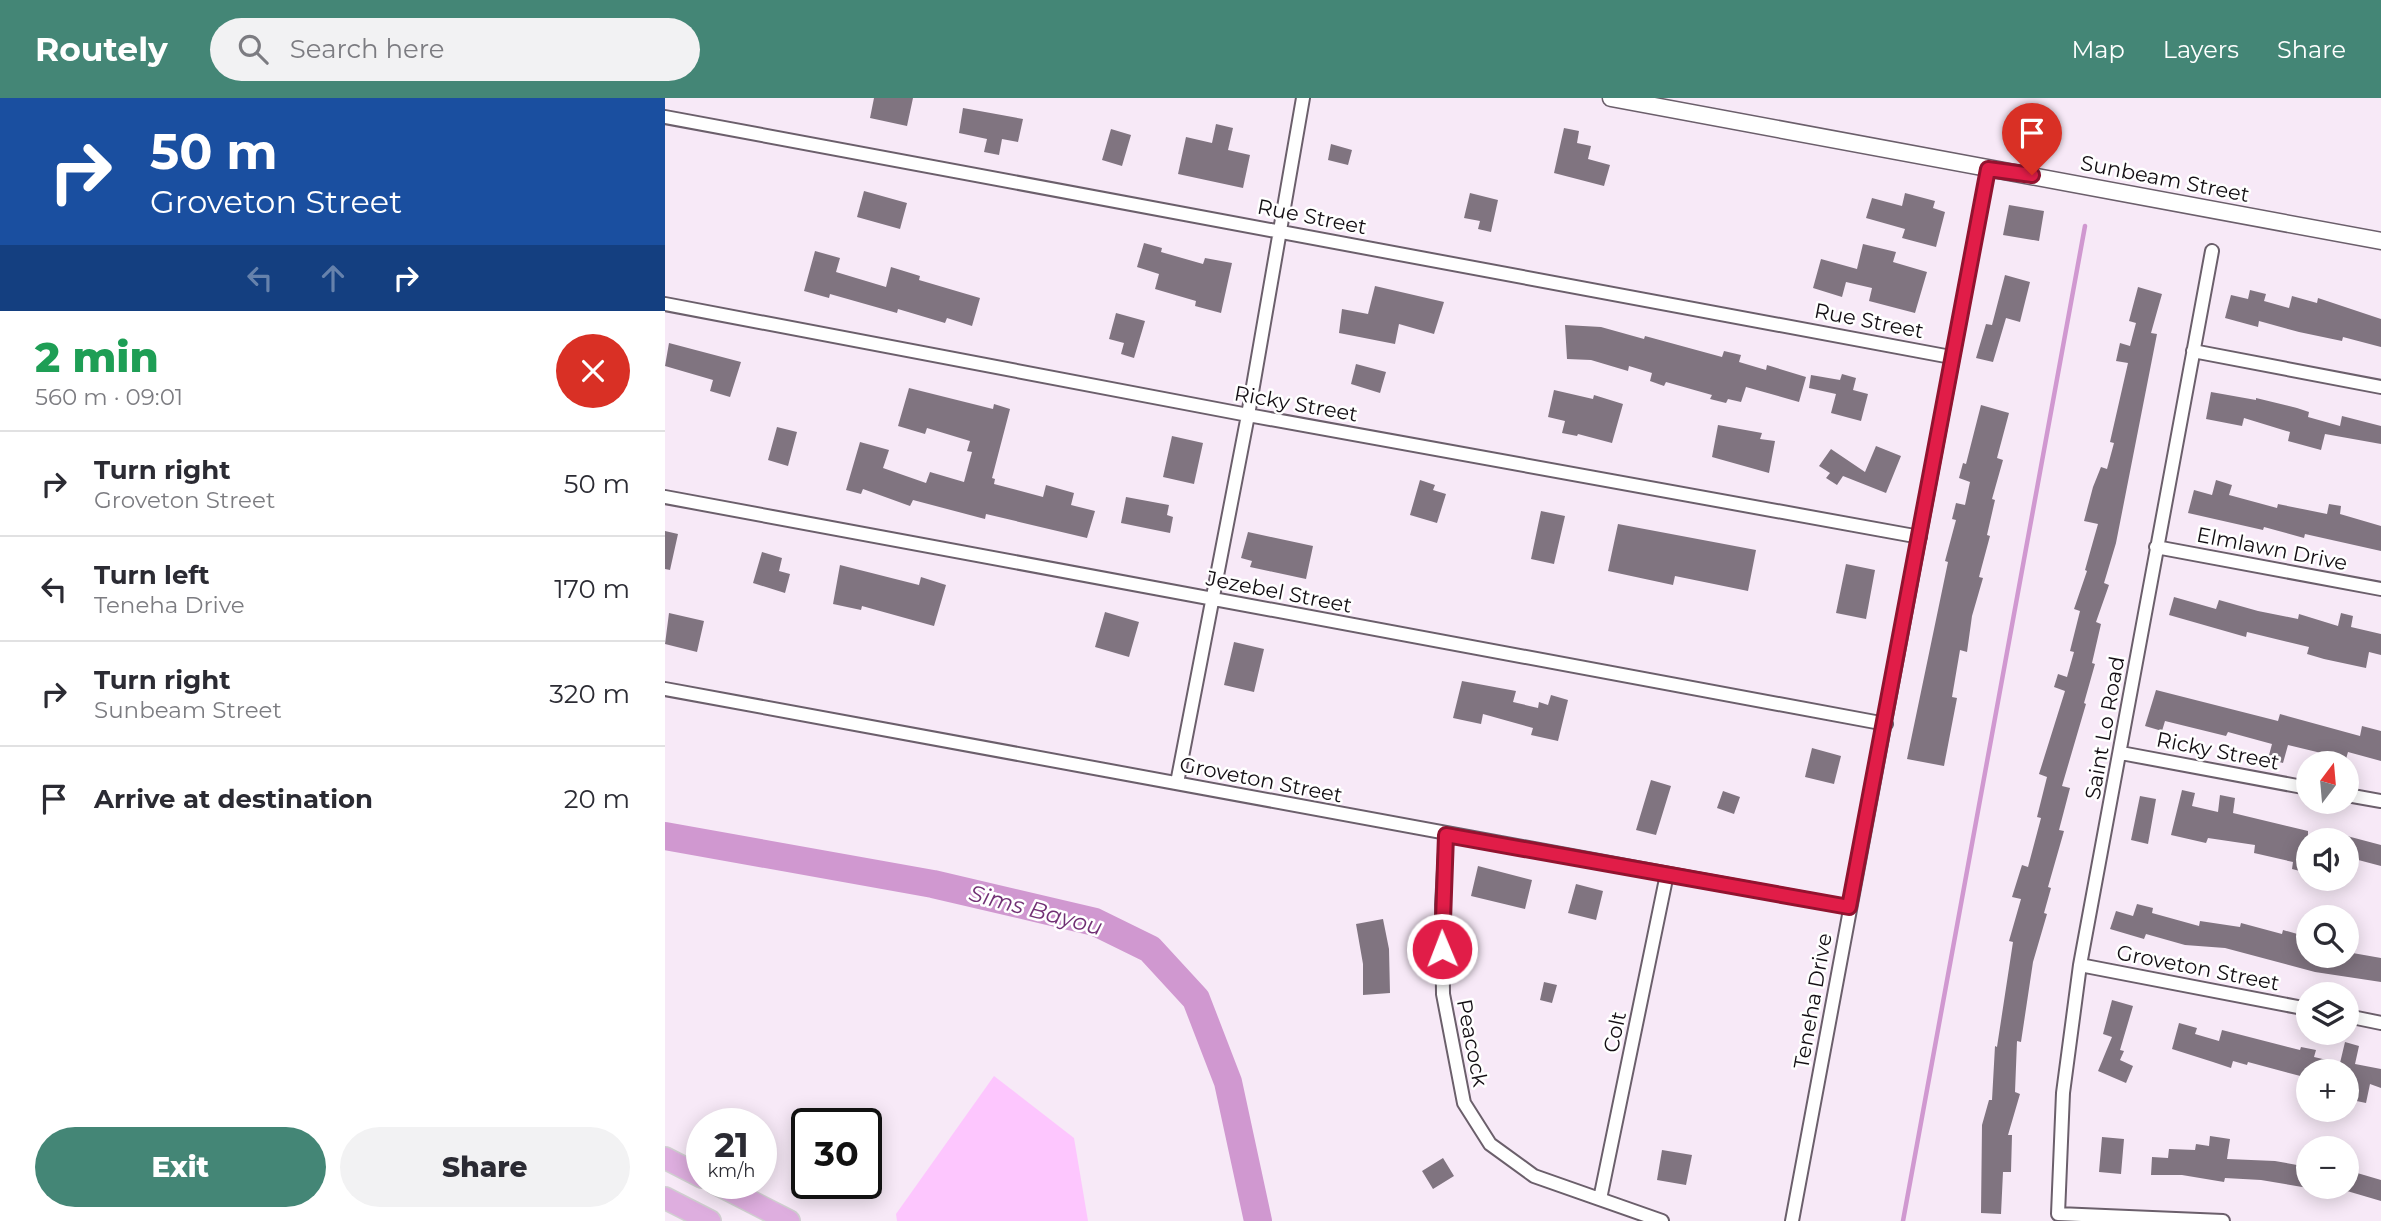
<!DOCTYPE html>
<meta charset="utf-8">
<style>
:root{--surface:#fff;--page:#f2f2f3;--text:#2b2b33;--muted:#7c7c81;--line:#e1e1e2;--accent:#448676}
body{margin:0;font-family:Montserrat,sans-serif;background:var(--page);color:var(--text);height:100vh;display:flex;flex-direction:column;font-size:26px;white-space:nowrap}
*{box-sizing:border-box;margin:0}
p{font-size:23px;color:var(--muted)}
.icon{flex:none;width:38px;height:38px;fill:none;stroke:currentColor;stroke-width:2;stroke-linecap:round;stroke-linejoin:round}
.map{position:relative;flex:1;overflow:hidden}
.side{display:flex;flex-direction:column;background:var(--surface);width:665px}
.side>*{flex:none}
.guide{background:#1a4fa0;color:#fff;overflow:hidden}
.needle{width:46px;rotate:16deg}
.fabs{position:absolute;left:1631px;top:653px;display:grid;gap:14px}
.fabs a{display:grid;place-items:center;width:63px;height:63px;border-radius:50%;background:var(--surface);box-shadow:0 4px 18px #0003;font-size:35px}
.speed{position:absolute;left:21px;top:1010px;display:flex;gap:14px;font-size:35px;font-weight:700;text-align:center}
.speed>*{display:grid;place-content:center;width:91px;height:91px;border-radius:50%;background:var(--surface);box-shadow:0 4px 18px #0003;line-height:1}
.speed small{font-size:18px;font-weight:400}
.speed .limit{border:4px solid #111;border-radius:10px;background:#fff;color:#111}
.pin{position:absolute;display:grid;place-items:center;width:60px;height:60px;color:#fff;margin:-72px -30px;border-radius:50% 50% 50% 0;rotate:-45deg;box-shadow:0 0 7px #0007}
.pin .icon{rotate:45deg}
.me{position:absolute;width:77px;margin:-38px;rotate:359deg;stroke-linejoin:round;filter:drop-shadow(0 0 5px #0008)}
.turn{display:flex;align-items:center;gap:24px;height:147px;padding:0 35px;font-size:32px}
.turn .icon{width:91px;height:91px;stroke-width:2.5}
.turn b{display:block;font-size:49px;line-height:60px}
.lanes{display:flex;align-items:center;height:66px;padding:0 35px;background:#0003;justify-content:center;gap:35px;direction:ltr}
.lanes .off{opacity:.35}
.round{display:grid;place-items:center;flex:none;width:74px;height:74px;border-radius:37px;background:var(--page)}
.overview{display:flex;align-items:center;justify-content:space-between;height:119px;padding:0 35px}
h1{font-size:42px;font-weight:800;line-height:52px;color:#1e9e55}
.action{display:flex;gap:14px;margin-top:auto;padding:14px 35px}
.action a{flex:1;height:80px;border-radius:42px;background:var(--accent);color:#fff;font-size:28px;font-weight:800;line-height:80px;text-align:center}
.action a+a{background:var(--page);color:var(--text)}
ul{padding:0;list-style:none}
li{display:flex;align-items:center;gap:21px;height:105px;padding:0 35px;border-top:2px solid var(--line)}
li div{flex:1}
li b{display:block;font-size:26px}
li em{font-style:normal}
header{display:flex;align-items:center;gap:42px;box-sizing:border-box;height:98px;padding:0 35px;background:var(--accent);color:#fff}
header strong{font-size:33px}
nav{display:flex;gap:38px;margin-inline-start:auto;font-size:24px}
.search{width:490px;height:63px;background:var(--page);display:flex;align-items:center;gap:18px;box-sizing:border-box;padding:0 24px;border-radius:38px;color:var(--muted);font-size:26px}
main{display:flex;flex:1;min-height:0}
.map>svg:first-child{display:block}
.green{fill:#fdc6fe}
.lines{fill:none;stroke-linecap:round;stroke-linejoin:round}
.stream{stroke:#d098d0;stroke-width:4.5}
.river{stroke:#d098d0;stroke-width:28}
.building{fill:#807480}
.minor-casing{stroke:#6b5f6b;stroke-width:16}
.tertiary-casing{stroke:#6b5f6b;stroke-width:19}
.primary-casing{stroke:#d0cfd0;stroke-width:24}
.minor{stroke:#fff;stroke-width:12}
.tertiary{stroke:#fff;stroke-width:16}
.primary{stroke:#deaedf;stroke-width:21}
.route-casing{stroke:#92132f;stroke-width:18}
.route{stroke:#e11d48;stroke-width:12}
.labels{text-anchor:middle;stroke-width:5;stroke-linejoin:round;paint-order:stroke}
.street-label{font-size:21px;fill:#130e13;stroke:#fff}
.water-label{font-size:23px;font-style:italic;fill:#713074;stroke:#fff}
</style>
<header>
<strong>Routely</strong>
<div class="search"><svg class="icon" aria-label="search" viewBox="0 0 24 24"><circle cx="10" cy="10" r="6"/><path d="M15 15l6 6"/></svg>Search here</div>
<nav><a>Map</a><a>Layers</a><a>Share</a></nav>
</header>
<main>
<section class="side">
<div class="guide">
<div class="turn"><svg class="icon" aria-label="right" viewBox="0 0 24 24"><path d="M7 20v-9h11M14 6l5 5-5 5"/></svg><div><b>50 m</b>Groveton Street</div></div>
<div class="lanes"><svg class="icon off" aria-label="left" viewBox="0 0 24 24"><path d="M17 20v-9H6M10 6l-5 5 5 5"/></svg><svg class="icon off" aria-label="ahead" viewBox="0 0 24 24"><path d="M12 20V5M6 11l6-6 6 6"/></svg><svg class="icon" aria-label="right" viewBox="0 0 24 24"><path d="M7 20v-9h11M14 6l5 5-5 5"/></svg></div>
</div>
<div class="overview"><div><h1>2 min</h1><p>560 m · 09:01</p></div><a class="round" style="background:#d93025;color:#fff"><svg class="icon" aria-label="close" viewBox="0 0 24 24"><path d="M6 6l12 12M18 6L6 18"/></svg></a></div>
<ul>
<li><svg class="icon" aria-label="right" viewBox="0 0 24 24"><path d="M7 20v-9h11M14 6l5 5-5 5"/></svg><div><b>Turn right</b><p>Groveton Street</p></div><em>50 m</em></li>
<li><svg class="icon" aria-label="left" viewBox="0 0 24 24"><path d="M17 20v-9H6M10 6l-5 5 5 5"/></svg><div><b>Turn left</b><p>Teneha Drive</p></div><em>170 m</em></li>
<li><svg class="icon" aria-label="right" viewBox="0 0 24 24"><path d="M7 20v-9h11M14 6l5 5-5 5"/></svg><div><b>Turn right</b><p>Sunbeam Street</p></div><em>320 m</em></li>
<li><svg class="icon" aria-label="arrive" viewBox="0 0 24 24"><path d="M6 21V4h12l-3 4 3 4H6"/></svg><div><b>Arrive at destination</b></div><em>20 m</em></li>
</ul>
<div class="action"><a>Exit</a><a>Share</a></div>
</section>
<div class="map">
<svg width="1716" height="1123" viewBox="0 0 1716 1123">
<rect width="100%" height="100%" fill="#f7e9f7"/>
<path class="green" d="M329,978L409,1040L423,1123H232L231,1116Z"/>
<g class="lines">
<path class="stream" d="M1238,1123L1420,128"/>
<path class="river" d="M0,738L268,786L430,824L485,851L531,901L563,984L593,1123"/>
</g>
<path class="building" d="M209,0H248L242,28L205,20Z
M298,10L358,21L353,44L337,41L334,57L319,54L322,41L294,35Z
M551,26L568,30L563,52L585,57L578,90L513,76L521,39L547,45Z
M899,30L914,33L912,45L926,48L923,61L945,67L939,88L889,75Z
M446,31L466,37L457,68L437,62Z
M666,46L687,52L683,67L663,62Z
M199,93L242,105L235,131L192,119Z
M805,95L833,102L826,134L813,131L815,123L799,120Z
M1240,95L1270,103L1268,110L1280,114L1271,149L1237,140L1240,131L1201,120L1207,100L1237,108Z
M1344,107L1379,113L1374,143L1338,137Z
M479,145L497,150L496,154L538,166L540,160L567,165L556,215L530,208L531,203L490,191L494,176L472,169Z
M1198,146L1231,154L1228,164L1262,174L1250,215L1204,203L1207,190L1181,184L1177,199L1148,190L1156,161L1192,171Z
M150,153L175,160L171,174L221,189L226,169L255,178L254,182L315,200L307,228L282,220L280,225L233,211L232,215L165,196L164,200L139,193Z
M1340,177L1365,184L1355,224L1341,220L1328,264L1311,260L1321,226L1327,227Z
M710,188L779,204L769,236L734,226L730,246L674,235L677,211L703,216Z
M1473,189L1497,196L1486,235L1492,236L1451,445L1439,485L1444,487L1431,524L1436,526L1427,565L1430,566L1419,605L1421,606L1397,688L1405,690L1394,732L1399,733L1383,789L1386,790L1379,815L1382,816L1368,864L1356,944L1352,943L1350,994L1355,996L1343,1037H1347L1346,1074H1338L1336,1116L1316,1115L1317,1027L1324,1002H1327L1330,948L1332,949L1348,844L1344,843L1356,801L1347,799L1357,767L1363,769L1376,720L1372,719L1382,679L1374,676L1400,593L1389,589L1393,576L1402,579L1409,554L1405,553L1415,513L1409,511L1422,473L1420,472L1433,426L1419,423L1428,389L1436,369L1442,371L1449,345L1445,344L1463,265L1451,263L1455,245L1465,248L1471,225L1464,223Z
M1585,192L1601,196L1599,203L1624,210L1627,198L1652,205L1653,200L1716,221V249L1678,239L1677,243L1634,234L1594,223L1593,229L1560,220L1566,197L1583,201Z
M451,215L480,223L469,260L456,256L459,245L444,241Z
M900,227L936,229L979,241L980,238L1057,259L1059,253L1076,257L1074,264L1101,272L1102,267L1141,279L1134,304L1081,289L1076,304L1063,301L1061,305L1045,301L1047,297L1001,284L999,288L985,283L987,275L964,268L963,273L926,262L902,261Z
M4,245L76,264L65,299L45,293L48,282L0,268Z
M691,266L721,274L715,295L686,286Z
M1177,276L1191,280L1188,292L1203,296L1196,323L1166,315L1171,296L1144,290L1146,277L1175,282Z
M244,290L328,311L329,306L345,311L327,380L330,381L329,386L378,399L381,387L409,395L406,407L430,413L422,440L321,416L320,421L248,402L245,408L198,391L196,396L181,392L195,344L224,352L218,370L261,385L265,374L299,384L307,354L302,353L305,343L262,330L260,336L233,328Z
M889,292L928,301L929,297L958,306L947,345L913,336L912,338L897,335L900,323L883,319Z
M1546,294L1591,302V300L1632,310L1644,314L1643,319L1675,328L1677,318L1716,328V346L1660,336L1656,352L1623,343L1625,334L1579,320L1577,328L1541,321Z
M1316,307L1344,315L1332,360L1338,362L1327,401L1330,402L1322,437L1325,438L1314,479L1318,480L1307,518L1302,554L1295,552L1287,599L1292,600L1279,668L1242,661L1283,464L1280,463L1291,422L1287,421L1291,405L1300,407L1305,384L1294,380L1298,365L1301,366Z
M1053,327L1097,335L1095,341L1110,343L1104,375L1047,359Z
M112,329L132,334L123,368L103,362Z
M507,338L538,345L529,386L498,379Z
M1211,348L1236,358L1221,395L1178,378L1172,387L1161,380L1165,375L1154,368L1166,351L1200,374Z
M755,382L770,387L768,392L781,396L772,425L745,417Z
M1551,382L1567,387L1564,397L1612,410L1613,406L1662,416L1664,406L1676,408L1675,416L1716,428V453L1640,436L1639,440L1599,429L1598,432L1523,415L1529,392L1547,397Z
M461,399L504,407L502,417L508,419L505,435L456,425Z
M876,413L900,418L889,466L866,461Z
M953,426L1091,452L1083,493L1010,478L1008,487L943,473Z
M0,433L13,436L5,472L0,471Z
M583,434L648,448L641,481L585,469L587,463L576,460Z
M97,454L117,460L114,473L125,476L120,495L88,485Z
M1181,466L1210,472L1201,521L1171,515Z
M175,467L254,487L256,479L281,487L269,528L197,508L196,512L168,506Z
M1509,499L1551,511L1554,502L1593,513L1633,521L1634,516L1673,528L1676,515L1688,518L1686,529L1716,536V557L1704,554L1701,570L1659,561L1642,556L1644,549L1582,534L1581,539L1504,517Z
M440,514L474,524L464,559L430,549Z
M4,515L39,523L32,554L0,546Z
M569,544L599,551L589,594L559,587Z
M797,583L851,593L848,604L873,610L874,604L883,607L886,597L903,602L893,643L866,637L868,630L818,616L816,626L788,620Z
M1491,592L1613,623L1615,616L1695,638L1697,628L1716,633V663L1683,654L1681,661L1623,647L1618,665L1603,661L1607,646L1563,634L1561,638L1500,623L1497,633L1480,628Z
M1147,650L1176,658L1169,686L1140,679Z
M986,682L1006,688L991,737L971,732Z
M1517,692L1530,695L1527,708L1553,714L1555,697L1570,700L1568,715L1643,733V775L1627,771L1628,764L1589,755L1590,747L1543,740L1541,745L1506,737Z
M1058,693L1075,699L1069,716L1052,710Z
M1475,698L1491,701L1483,746L1466,742Z
M1682,738L1716,747V768L1682,759Z
M813,768L867,782L860,811L806,798Z
M911,786L938,793L931,822L903,815Z
M1472,806L1488,810L1487,815L1534,828L1535,823L1575,829L1576,825L1617,836L1618,832L1643,839V858H1682V854L1716,860V884L1650,874L1560,850L1520,847L1481,836L1479,841L1445,831L1451,813L1468,818Z
M718,821L724,851L725,895L698,897V866L691,826Z
M879,884L892,887L887,905L875,902Z
M1447,902L1468,908L1455,952L1459,953L1455,962L1468,968L1461,985L1433,973L1447,939L1438,936Z
M1514,925L1532,930L1530,936L1554,943L1557,932L1635,952L1636,949L1651,952L1649,959L1675,965L1680,944L1694,948L1690,966L1716,971V990L1705,986L1701,1005L1682,1001V973H1643V980L1583,964L1582,967L1568,963L1566,970L1548,964L1507,951Z
M1545,1038L1565,1041L1562,1061L1610,1063L1643,1069V1090L1596,1082L1560,1080L1559,1084L1517,1077H1486L1487,1059L1503,1060L1504,1051L1530,1052L1531,1046L1544,1048Z
M1437,1039L1459,1041L1456,1076L1434,1074Z
M997,1052L1027,1057L1021,1087L992,1082Z
M778,1060L789,1078L768,1091L757,1073Z
M1682,1072L1716,1082V1103L1682,1093Z"/>
<g class="lines">
<g class="minor-casing">
<path id="minor" d="M0,19L1286,259
M1547,153L1415,867L1398,995L1393,1116L1558,1123
M0,206L583,317L1255,439
M1528,253L1716,289
M0,399L1221,626
M1491,449L1716,491
M0,591L1184,809
M1456,655L1643,690
M512,685L583,317L638,0
M1682,697L1716,703
M781,737L777,807L778,896L799,1005L825,1046L869,1078L997,1123
M1415,867L1643,911
M1682,918L1716,925
M935,1101L1002,776
M1127,1123L1323,71"/>
</g>
<g class="tertiary-casing">
<path id="tertiary" d="M946,0L1716,143"/>
</g>
<g class="primary-casing">
<path id="primary" d="M0,1060L37,1079
M50,1085L124,1123
M0,1100L45,1123"/>
</g>
<use href="#minor" class="minor"/>
<use href="#tertiary" class="tertiary"/>
<use href="#primary" class="primary"/>
</g>
<g class="lines">
<g class="route-casing">
<path id="route" d="M777,851L781,737L1184,809L1323,71L1367,77"/>
</g>
<use href="#route" class="route"/>
</g>
<g class="labels">
<g class="street-label">
<text transform="translate(1500 81) rotate(11)" y="7">Sunbeam Street</text>
<text transform="translate(647 119) rotate(11)" y="7">Rue Street</text>
<text transform="translate(1204 223) rotate(11)" y="7">Rue Street</text>
<text transform="translate(631 306) rotate(10)" y="7">Ricky Street</text>
<text transform="translate(1607 451) rotate(11)" y="7">Elmlawn Drive</text>
<text transform="translate(614 494) rotate(11)" y="7">Jezebel Street</text>
<text transform="translate(1440 630) rotate(-80)" y="7">Saint Lo Road</text>
<text transform="translate(1553 653) rotate(11)" y="7">Ricky Street</text>
<text transform="translate(596 682) rotate(11)" y="7">Groveton Street</text>
<text transform="translate(1533 870) rotate(11)" y="7">Groveton Street</text>
<text transform="translate(1148 903) rotate(-80)" y="7">Teneha Drive</text>
<text transform="translate(950 934) rotate(-78)" y="7">Colt</text>
<text transform="translate(807 945) rotate(79)" y="7">Peacock</text>
</g>
<g class="water-label">
<text transform="translate(371 812) rotate(15)" y="8">Sims Bayou</text>
</g>
</g>
</svg>
<div class="fabs">
<a><svg class="needle" viewBox="-14 -14 28 28"><path d="M0-13l5 13h-10z" fill="#e53935"/><path d="M0 13l5-13h-10z" fill="#7c7c81"/></svg></a>
<a><svg class="icon" aria-label="sound" viewBox="0 0 24 24"><path d="M4 9h4l5-4v14l-5-4H4zM17 9q2 3 0 6"/></svg></a>
<a><svg class="icon" aria-label="search" viewBox="0 0 24 24"><circle cx="10" cy="10" r="6"/><path d="M15 15l6 6"/></svg></a>
<a><svg class="icon" aria-label="layers" viewBox="0 0 24 24"><path d="M12 4l9 5-9 5-9-5zM3 14l9 5 9-5"/></svg></a>
<a>+</a>
<a>−</a>
</div>
<div class="speed"><div>21<small>km/h</small></div><div class="limit">30</div></div>
<div class="pin" style="left:1367px;top:77px;background:#d93025"><svg class="icon" aria-label="arrive" viewBox="0 0 24 24"><path d="M6 21V4h12l-3 4 3 4H6"/></svg></div>
<svg class="me" style="left:777px;top:851px" viewBox="-20 -20 40 40"><circle r="17" fill="#e11d48" stroke="#fff" stroke-width="3"/><path d="M0-11L8 9 0 5-8 9z" fill="#fff"/></svg>
</div>
</main>
